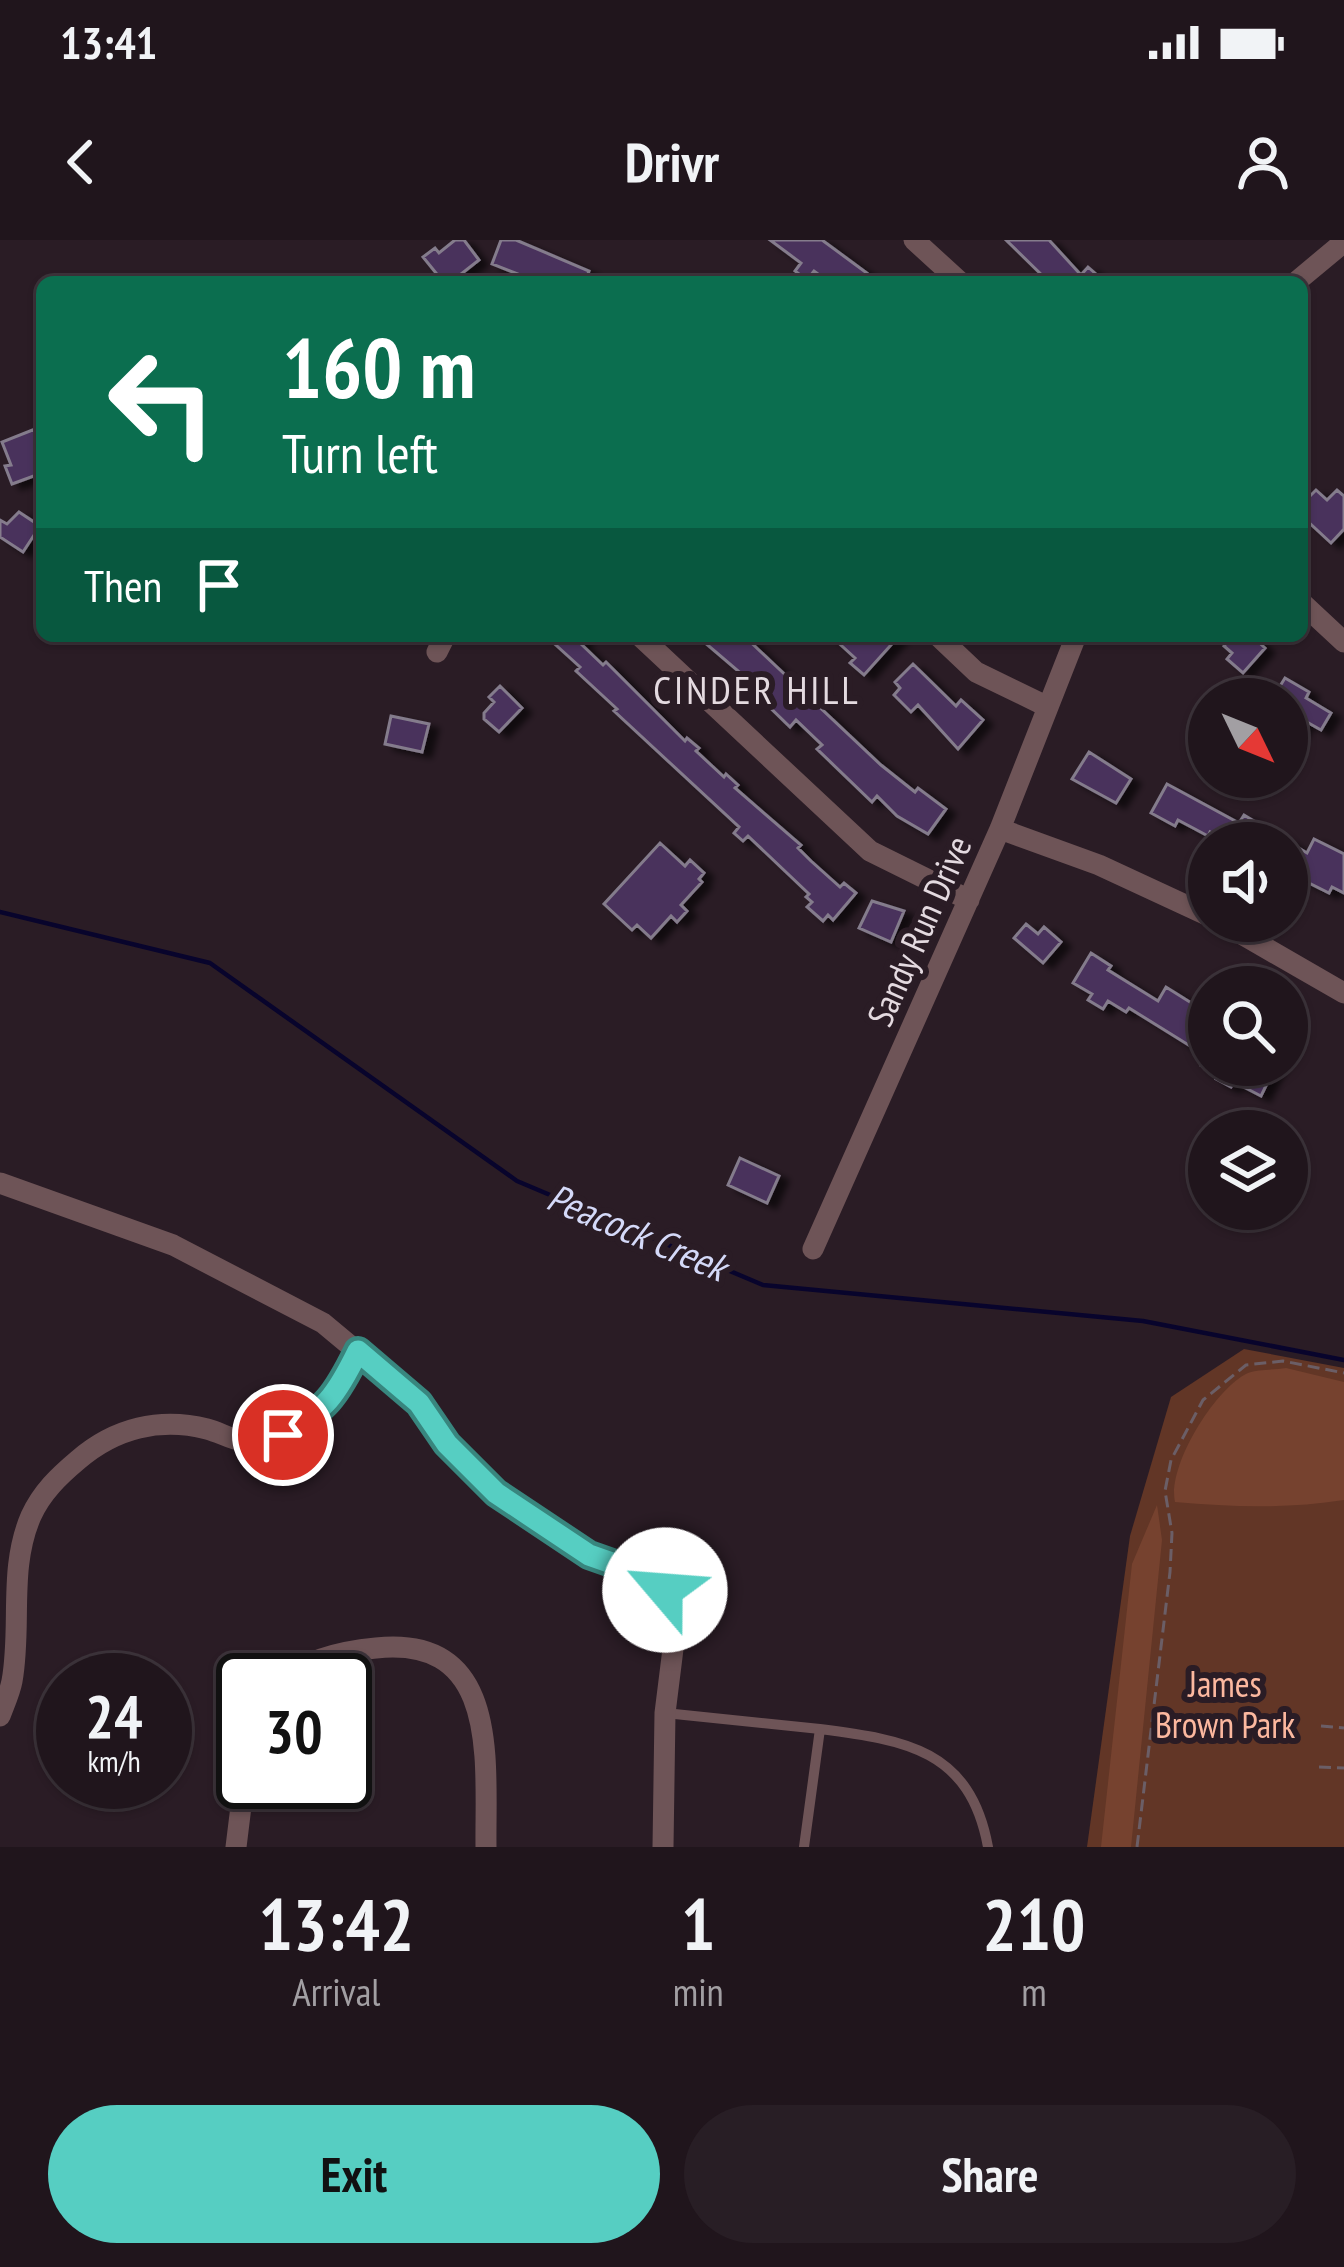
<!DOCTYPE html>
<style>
:root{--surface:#20151c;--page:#281e25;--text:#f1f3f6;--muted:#a29fa3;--line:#3d343b;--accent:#56cec2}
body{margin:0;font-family:"PT Sans Narrow",sans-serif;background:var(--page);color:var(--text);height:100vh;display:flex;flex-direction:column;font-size:45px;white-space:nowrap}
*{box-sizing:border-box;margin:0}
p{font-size:39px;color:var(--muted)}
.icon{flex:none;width:66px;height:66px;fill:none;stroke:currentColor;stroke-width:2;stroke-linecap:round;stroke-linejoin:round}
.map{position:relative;height:1607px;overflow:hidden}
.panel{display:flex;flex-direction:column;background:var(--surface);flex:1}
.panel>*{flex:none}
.guide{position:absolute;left:36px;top:36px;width:1272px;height:366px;border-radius:18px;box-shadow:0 3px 9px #0004,0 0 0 3px var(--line);background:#0b6e4f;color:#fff;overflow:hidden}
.needle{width:78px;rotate:133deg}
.fabs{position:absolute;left:1188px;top:438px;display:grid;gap:24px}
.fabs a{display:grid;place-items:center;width:120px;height:120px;border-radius:50%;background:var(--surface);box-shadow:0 3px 9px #0004,0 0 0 3px var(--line);font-size:60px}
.speed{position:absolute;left:36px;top:1413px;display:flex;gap:24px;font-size:60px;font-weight:700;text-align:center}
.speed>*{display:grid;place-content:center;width:156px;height:156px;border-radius:50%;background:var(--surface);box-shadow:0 3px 9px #0004,0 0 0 3px var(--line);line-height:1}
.speed small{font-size:30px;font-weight:400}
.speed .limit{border:6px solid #111;border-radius:18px;background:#fff;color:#111}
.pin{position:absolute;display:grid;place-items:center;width:102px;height:102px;color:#fff;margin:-51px;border:6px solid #fff;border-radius:50%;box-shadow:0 3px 12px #0007}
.me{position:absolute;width:132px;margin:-66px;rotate:297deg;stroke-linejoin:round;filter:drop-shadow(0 0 9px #0008)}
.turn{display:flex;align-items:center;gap:42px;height:252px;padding:0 48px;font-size:54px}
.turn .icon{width:156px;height:156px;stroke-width:2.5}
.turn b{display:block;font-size:84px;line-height:102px}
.then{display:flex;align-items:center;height:114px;padding:0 48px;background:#0003;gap:24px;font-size:45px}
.eta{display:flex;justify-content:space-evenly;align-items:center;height:204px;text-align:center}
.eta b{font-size:72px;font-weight:700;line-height:84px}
.action{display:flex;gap:24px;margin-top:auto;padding:24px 48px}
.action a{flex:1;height:138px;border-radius:72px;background:var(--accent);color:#111;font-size:48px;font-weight:700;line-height:138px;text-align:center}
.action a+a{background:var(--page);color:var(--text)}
.status{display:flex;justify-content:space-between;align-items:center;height:84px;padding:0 60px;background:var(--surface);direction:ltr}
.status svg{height:33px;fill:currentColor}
header{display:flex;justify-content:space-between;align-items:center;height:156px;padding:0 48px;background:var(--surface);font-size:54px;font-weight:700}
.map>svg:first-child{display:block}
.green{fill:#623626}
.forest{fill:#76422f}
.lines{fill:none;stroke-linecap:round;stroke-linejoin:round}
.stream{stroke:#08042c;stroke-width:4.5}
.building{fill:#4a315c;stroke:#847c8c;stroke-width:3;filter:url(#shadow)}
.path{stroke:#6b5e66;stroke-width:3;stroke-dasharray:12 6;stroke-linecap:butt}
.service{stroke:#6e5457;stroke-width:10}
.minor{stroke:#6e5457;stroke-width:21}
.route-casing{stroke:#38867e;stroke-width:30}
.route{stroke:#56cec2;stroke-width:21}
.labels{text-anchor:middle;stroke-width:12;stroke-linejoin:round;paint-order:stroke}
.street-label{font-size:36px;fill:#e4dae0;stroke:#2a1c25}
.park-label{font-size:36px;fill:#fcb89f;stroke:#2a1c25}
.neighbourhood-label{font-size:39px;letter-spacing:3px;fill:#e4dae0;stroke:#2a1c25}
.water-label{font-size:39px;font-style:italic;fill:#d4d9f8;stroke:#2a1c25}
</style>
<div class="status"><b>13:41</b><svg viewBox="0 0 49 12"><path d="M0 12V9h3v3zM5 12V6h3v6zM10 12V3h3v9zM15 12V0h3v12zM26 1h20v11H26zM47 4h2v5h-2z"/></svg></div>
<header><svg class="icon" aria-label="back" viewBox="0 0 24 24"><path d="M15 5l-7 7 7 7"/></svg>Drivr<svg class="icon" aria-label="person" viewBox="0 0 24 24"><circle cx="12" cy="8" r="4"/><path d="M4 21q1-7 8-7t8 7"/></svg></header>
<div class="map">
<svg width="1344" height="1607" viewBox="0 0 1344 1607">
<defs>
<filter id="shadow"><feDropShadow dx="9" dy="5" stdDeviation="3" flood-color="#0009"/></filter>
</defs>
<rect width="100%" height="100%" fill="#2a1c25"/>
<path class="green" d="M1244,1109L1344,1128V1607H1087L1130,1296L1171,1157Z"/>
<path class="forest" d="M1286,1128L1344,1142V1260C1286,1269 1233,1267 1175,1262C1167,1227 1214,1149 1248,1133C1258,1129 1275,1130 1286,1128Z
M1157,1265L1162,1300L1131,1607H1101L1132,1324Z"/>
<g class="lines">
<path class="stream" d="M0,672L210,723L517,941L763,1045L1143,1081L1344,1120"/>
</g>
<path class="building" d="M455,0H464L479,20L451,42H424L436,33L423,17L435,8L439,13Z
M501,0H516L589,31L585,42H538L492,24Z
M770,0H822L879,42H829L814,31L807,40L795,31L801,23Z
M1006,0H1049L1081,35L1088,27L1105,42H1049Z
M35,189L42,208V233L12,244L5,226L11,225L2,202Z
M1316,250L1327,260L1337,250L1344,256V289L1331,303L1302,276V264Z
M19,272L40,286L23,312L0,297V280L7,284Z
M546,396H585L579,402L603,425L606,422L685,501L687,498L699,508L696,511L724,537L726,534L738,545L735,548L801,605L798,608L811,621L840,647L844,643L856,653L833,680L828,675L823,681L807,667L812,662L806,657L809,654L748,596L743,601L734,593L739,587L614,471L617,469L576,431L580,427Z
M697,396H744L881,525L915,552L918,548L946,569L928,594L897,576L877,556L872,562L817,509L822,505L796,480L790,487L753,451L757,447Z
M831,396H899L864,435L850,423L855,418Z
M1232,396H1252L1265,408L1243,433L1227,419L1232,413L1224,406Z
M913,424L956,466L961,460L983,480L958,509L918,465L911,472L894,455L900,448L895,442Z
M1285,438L1309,452L1306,458L1331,473L1321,490L1305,481L1298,493L1287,487V459H1272Z
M500,446L522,468L499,492L484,479V473L494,462L489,457Z
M391,476L429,484L422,512L385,504Z
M1089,512L1131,539L1116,563L1072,539Z
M1167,544L1239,583L1244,575L1307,613L1314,599L1344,614V653L1332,647L1329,653L1287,632V603H1228L1210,592L1208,596L1178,580L1175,586L1151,573Z
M660,603L685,626L690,620L704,633L699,639L702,642L681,665L687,671L677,682L671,676L651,698L637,685L632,690L604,664Z
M872,661L904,671L891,702L859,688Z
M1026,684L1038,694L1044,687L1061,702L1043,723L1014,698Z
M1091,713L1111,726L1108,730L1158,761L1166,747L1209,774V786L1195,809L1129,768L1126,772L1108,761L1103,769L1088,760L1092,754L1073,743Z
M1200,825H1276L1261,856L1234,842L1231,847L1216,839L1219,834Z
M740,918L779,936L767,963L728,945Z"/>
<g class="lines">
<path class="path" d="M1321,1486L1344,1488
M1319,1527L1344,1528
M1137,1607L1170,1332L1172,1293L1165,1251L1171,1220L1203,1160L1246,1125L1283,1121L1344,1133"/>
<path class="service" d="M665,1473L820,1489L804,1607
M820,1489C905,1500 970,1509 988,1607"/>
<path class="minor" d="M914,0L960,42
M1296,42L1344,2
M1302,363L1344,402
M640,396L870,611L969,660
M938,396L976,432L1048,467
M437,412L445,396
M1000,589L1099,625L1209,676
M1219,681L1344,753
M0,943L173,1005L323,1083L419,1163L447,1204L497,1253L589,1315L643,1334L665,1350L678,1369L665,1473L663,1607
M813,1009L1000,589L1076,396
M281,1440C307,1420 343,1411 376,1408C501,1395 485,1522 486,1607
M0,1476C4,1465 10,1452 12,1441C22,1386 8,1329 31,1276C42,1252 59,1236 78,1220C115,1188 160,1177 207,1189C219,1192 230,1199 242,1201C299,1209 336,1154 359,1111
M236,1607L244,1542"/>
</g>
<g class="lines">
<g class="route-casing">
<path id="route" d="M283,1195C326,1169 336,1156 358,1111L419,1163L447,1204L496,1253L589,1315L643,1334L665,1350"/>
</g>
<use href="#route" class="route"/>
</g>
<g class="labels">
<g class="street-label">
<text transform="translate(919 691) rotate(-66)" y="13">Sandy Run Drive</text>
</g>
<g class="park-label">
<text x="1225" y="1457">James<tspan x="1225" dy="41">Brown Park</tspan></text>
</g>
<g class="neighbourhood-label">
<text x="757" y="464">CINDER HILL</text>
</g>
<g class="water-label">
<text transform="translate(637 992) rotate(23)" y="14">Peacock Creek</text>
</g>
</g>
</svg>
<div class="fabs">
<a><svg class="needle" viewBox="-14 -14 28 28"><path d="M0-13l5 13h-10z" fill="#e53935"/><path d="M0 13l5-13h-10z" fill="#a29fa3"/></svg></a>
<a><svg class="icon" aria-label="sound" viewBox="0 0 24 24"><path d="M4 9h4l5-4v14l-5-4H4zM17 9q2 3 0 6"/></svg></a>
<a><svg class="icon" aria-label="search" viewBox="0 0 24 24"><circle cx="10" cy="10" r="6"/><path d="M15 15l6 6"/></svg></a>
<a><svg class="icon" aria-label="layers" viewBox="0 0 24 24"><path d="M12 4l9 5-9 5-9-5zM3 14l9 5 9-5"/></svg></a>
</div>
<div class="speed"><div>24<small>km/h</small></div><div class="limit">30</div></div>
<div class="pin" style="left:283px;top:1195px;background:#d93025"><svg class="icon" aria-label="arrive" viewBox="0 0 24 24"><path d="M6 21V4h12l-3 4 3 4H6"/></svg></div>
<svg class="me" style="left:665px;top:1350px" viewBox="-20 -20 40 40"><circle r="19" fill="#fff"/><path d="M0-13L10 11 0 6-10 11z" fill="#56cec2"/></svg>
<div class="guide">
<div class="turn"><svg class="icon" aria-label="left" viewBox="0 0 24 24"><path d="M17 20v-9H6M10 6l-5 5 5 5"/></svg><div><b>160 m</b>Turn left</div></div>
<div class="then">Then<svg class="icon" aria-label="arrive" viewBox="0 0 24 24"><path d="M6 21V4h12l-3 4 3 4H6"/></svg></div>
</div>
</div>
<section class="panel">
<div class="eta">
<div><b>13:42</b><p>Arrival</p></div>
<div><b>1</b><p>min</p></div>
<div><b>210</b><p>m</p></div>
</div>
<div class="action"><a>Exit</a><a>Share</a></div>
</section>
